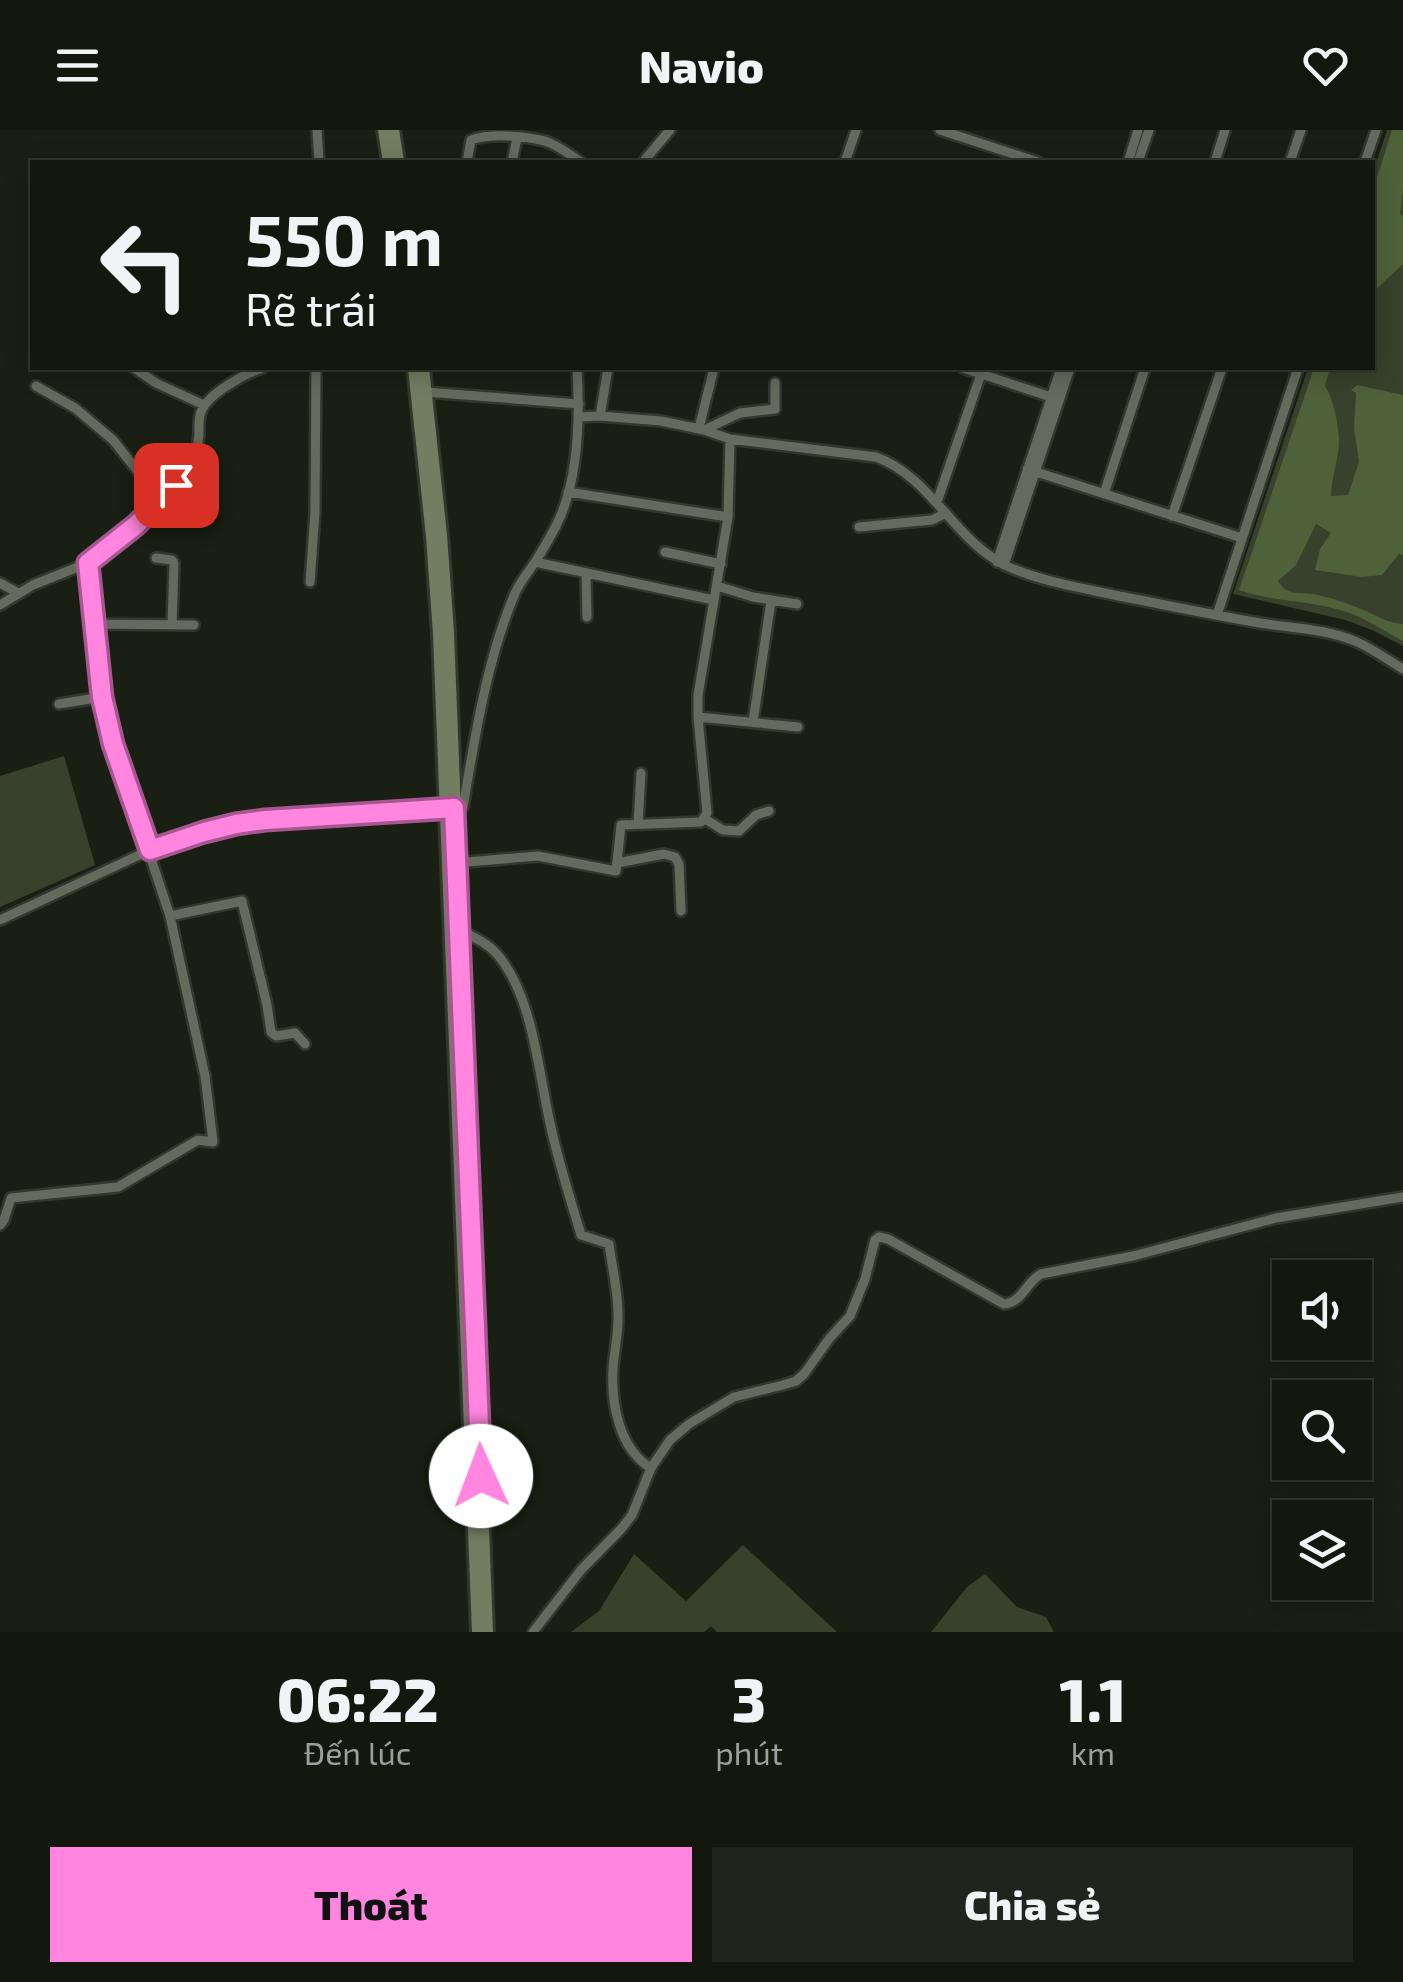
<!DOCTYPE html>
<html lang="vi">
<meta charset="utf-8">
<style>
:root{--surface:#13170e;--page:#20241c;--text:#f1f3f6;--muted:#9d9f9e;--line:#32362e;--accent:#ff85de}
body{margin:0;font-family:"Exo 2",sans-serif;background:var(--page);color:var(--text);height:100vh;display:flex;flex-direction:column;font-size:38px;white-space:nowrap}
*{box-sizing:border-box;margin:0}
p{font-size:32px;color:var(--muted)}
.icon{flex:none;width:55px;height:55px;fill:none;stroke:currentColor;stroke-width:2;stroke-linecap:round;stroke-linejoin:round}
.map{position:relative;height:1502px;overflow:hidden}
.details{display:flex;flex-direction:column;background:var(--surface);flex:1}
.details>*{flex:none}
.banner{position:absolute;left:30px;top:30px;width:1345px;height:210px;border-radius:0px;box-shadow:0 5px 25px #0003,0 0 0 2px var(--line);background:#13170e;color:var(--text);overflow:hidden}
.buttons{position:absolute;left:1272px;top:1130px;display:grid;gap:20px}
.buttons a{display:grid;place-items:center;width:100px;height:100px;border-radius:0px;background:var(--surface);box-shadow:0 5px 25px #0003,0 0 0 2px var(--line);font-size:50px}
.pin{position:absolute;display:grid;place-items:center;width:85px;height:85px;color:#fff;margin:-42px;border-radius:20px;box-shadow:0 5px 15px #0006}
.me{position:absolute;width:110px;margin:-55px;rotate:358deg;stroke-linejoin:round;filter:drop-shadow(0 0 8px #0008)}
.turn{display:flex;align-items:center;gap:35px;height:210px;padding:0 50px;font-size:45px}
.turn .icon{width:130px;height:130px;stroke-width:2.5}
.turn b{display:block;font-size:70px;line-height:85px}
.eta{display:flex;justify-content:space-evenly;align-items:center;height:170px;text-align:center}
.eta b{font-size:60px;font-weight:800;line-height:70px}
.primary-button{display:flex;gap:20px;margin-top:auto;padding:20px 50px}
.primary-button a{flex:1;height:115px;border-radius:0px;background:var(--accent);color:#111;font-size:40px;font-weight:800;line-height:115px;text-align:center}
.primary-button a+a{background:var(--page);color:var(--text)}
header{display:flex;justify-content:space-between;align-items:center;height:130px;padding:0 50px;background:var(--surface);font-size:45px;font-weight:800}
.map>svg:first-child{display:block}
.green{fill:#37412b}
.water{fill:#4f6139}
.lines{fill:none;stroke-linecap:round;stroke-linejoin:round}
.street-casing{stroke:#33372f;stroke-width:14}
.secondary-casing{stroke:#33372f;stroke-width:18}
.street{stroke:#646b5c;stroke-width:9}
.secondary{stroke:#717e61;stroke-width:12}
.route-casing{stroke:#a65690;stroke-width:25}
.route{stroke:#ff85de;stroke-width:18}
</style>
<header><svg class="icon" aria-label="menu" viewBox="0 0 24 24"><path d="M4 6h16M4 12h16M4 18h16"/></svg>Navio<svg class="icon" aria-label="heart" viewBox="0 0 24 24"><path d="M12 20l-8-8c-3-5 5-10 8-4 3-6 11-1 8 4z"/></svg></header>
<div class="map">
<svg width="1403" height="1502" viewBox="0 0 1403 1502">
<rect width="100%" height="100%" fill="#191f12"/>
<path class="green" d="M1387,0H1403V516L1372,500L1345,490L1233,464L1308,238H1372L1373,43Z
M64,626L95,735L0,777V646Z
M743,1415L837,1502H717L711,1496L704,1502H571L599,1481L634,1424L686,1471Z
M985,1444L1017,1477L1046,1487L1054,1502H931L967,1457Z"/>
<path class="water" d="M1392,0H1403V61L1400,84L1403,86V134L1373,162V60Z
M1314,238H1330L1325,256C1334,270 1338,294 1339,310C1339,329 1331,348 1331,366L1348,365L1359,332L1354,298L1356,263L1351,260L1357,255L1403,265V425L1399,424L1382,445L1362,447L1315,440L1320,419L1331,403L1316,394L1296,435L1278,451C1287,466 1297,462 1312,464C1330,467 1349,474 1366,481C1379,487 1389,493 1403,494V511C1382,500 1363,486 1340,480C1306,470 1274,472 1239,460Z"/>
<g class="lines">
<g class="street-casing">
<path id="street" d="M317,0L319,32
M940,0L1038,32
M467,32L471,10C491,3 524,6 545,11C558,15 570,25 581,32
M512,32L517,8
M643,32L670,0
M845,32L856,0
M1128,32L1138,0
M1138,32L1149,0
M1215,32L1225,0
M1290,32L1301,0
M1365,32L1376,0
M134,238L156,253L204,275
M963,238L1051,267
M36,256L75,278L113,310L161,371
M426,262L579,274
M600,286L608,238
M579,287L600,286L661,291L704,300L730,309L876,327C932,347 955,413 1009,437C1043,452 1082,458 1119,466C1166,475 1213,485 1260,493C1291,498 1328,499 1357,512C1373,519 1388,530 1403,539
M699,298L714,238
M704,300L740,283L775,279V253
M1027,339L1242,408
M568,362L728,387
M1104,364L1145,238
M937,372L981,244
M1172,386L1222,238
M859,397L932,390L946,383
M665,422L721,434
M156,428L172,430L174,433L172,495
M535,432L714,470
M997,432L1061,238
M1004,435L1070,238
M586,445L587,487
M310,452L315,382L316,238
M0,453L18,463
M717,456L753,467L797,474
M0,475L33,455L88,433
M1217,485L1298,238
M94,494L194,495
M59,574L102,567
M698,587L798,597
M753,592L771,471
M705,689L723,700L739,701L756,685L769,681
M638,694L641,643
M455,733L538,726L616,741L621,695L701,692L707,683L698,587V565L728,387L730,309
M617,733L664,724L675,727L679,734L681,781
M170,786L242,771L267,875L271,902L276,906L295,903L305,914
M0,790L150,720L204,702L236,694L265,690L463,677C475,607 486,534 513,468C518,453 529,442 537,429C544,418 550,407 556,396C579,351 580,287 577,238
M458,800C471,805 487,813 497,824C533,866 538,940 550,993C558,1031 570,1068 581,1105L609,1114C612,1137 618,1161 618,1184C619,1203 614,1221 613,1239C611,1273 619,1319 651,1338
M0,1095L4,1090L11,1068L118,1057L198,1010L213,1012L205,946L170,786L113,614L100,555L88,433C124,407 161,379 185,342C192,331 198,318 199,305C199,297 198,290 201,282C207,264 246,243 263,238
M533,1502L581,1440L622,1398L632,1385L651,1338L670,1310L689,1294L734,1267L783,1255L796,1251L804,1244L829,1209L850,1186L865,1149L875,1110L879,1107L888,1109L1004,1174C1022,1173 1026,1152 1041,1144L1133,1126L1276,1088L1403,1067"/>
</g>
<g class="secondary-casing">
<path id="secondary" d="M384,0L389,32
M393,0L398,32
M414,238L432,406L439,504L478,1502
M423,238L441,405L448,503L487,1502"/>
</g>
<use href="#street" class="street"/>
<use href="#secondary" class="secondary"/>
</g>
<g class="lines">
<g class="route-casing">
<path id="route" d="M176,355L136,395L88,433L102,567L113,614L150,720L204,702L236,694L265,690L454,678L481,1346"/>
</g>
<use href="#route" class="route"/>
</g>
</svg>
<div class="buttons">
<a><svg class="icon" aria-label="sound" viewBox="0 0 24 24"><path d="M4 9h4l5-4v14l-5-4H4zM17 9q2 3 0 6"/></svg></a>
<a><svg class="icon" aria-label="search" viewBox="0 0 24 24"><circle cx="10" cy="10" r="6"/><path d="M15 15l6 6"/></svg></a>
<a><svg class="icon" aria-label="layers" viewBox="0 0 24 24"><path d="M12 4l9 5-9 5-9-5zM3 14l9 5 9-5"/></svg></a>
</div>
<div class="pin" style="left:176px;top:355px;background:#d93025"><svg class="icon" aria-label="arrive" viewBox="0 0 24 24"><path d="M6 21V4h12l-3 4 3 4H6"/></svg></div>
<svg class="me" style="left:481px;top:1346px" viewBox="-20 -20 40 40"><circle r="19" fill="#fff"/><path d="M0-13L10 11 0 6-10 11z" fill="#ff85de"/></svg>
<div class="banner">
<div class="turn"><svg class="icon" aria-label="left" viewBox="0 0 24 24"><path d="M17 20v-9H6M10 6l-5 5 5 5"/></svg><div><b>550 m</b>Rẽ trái</div></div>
</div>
</div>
<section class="details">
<div class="eta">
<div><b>06:22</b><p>Đến lúc</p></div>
<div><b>3</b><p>phút</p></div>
<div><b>1.1</b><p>km</p></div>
</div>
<div class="primary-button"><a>Thoát</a><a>Chia sẻ</a></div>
</section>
